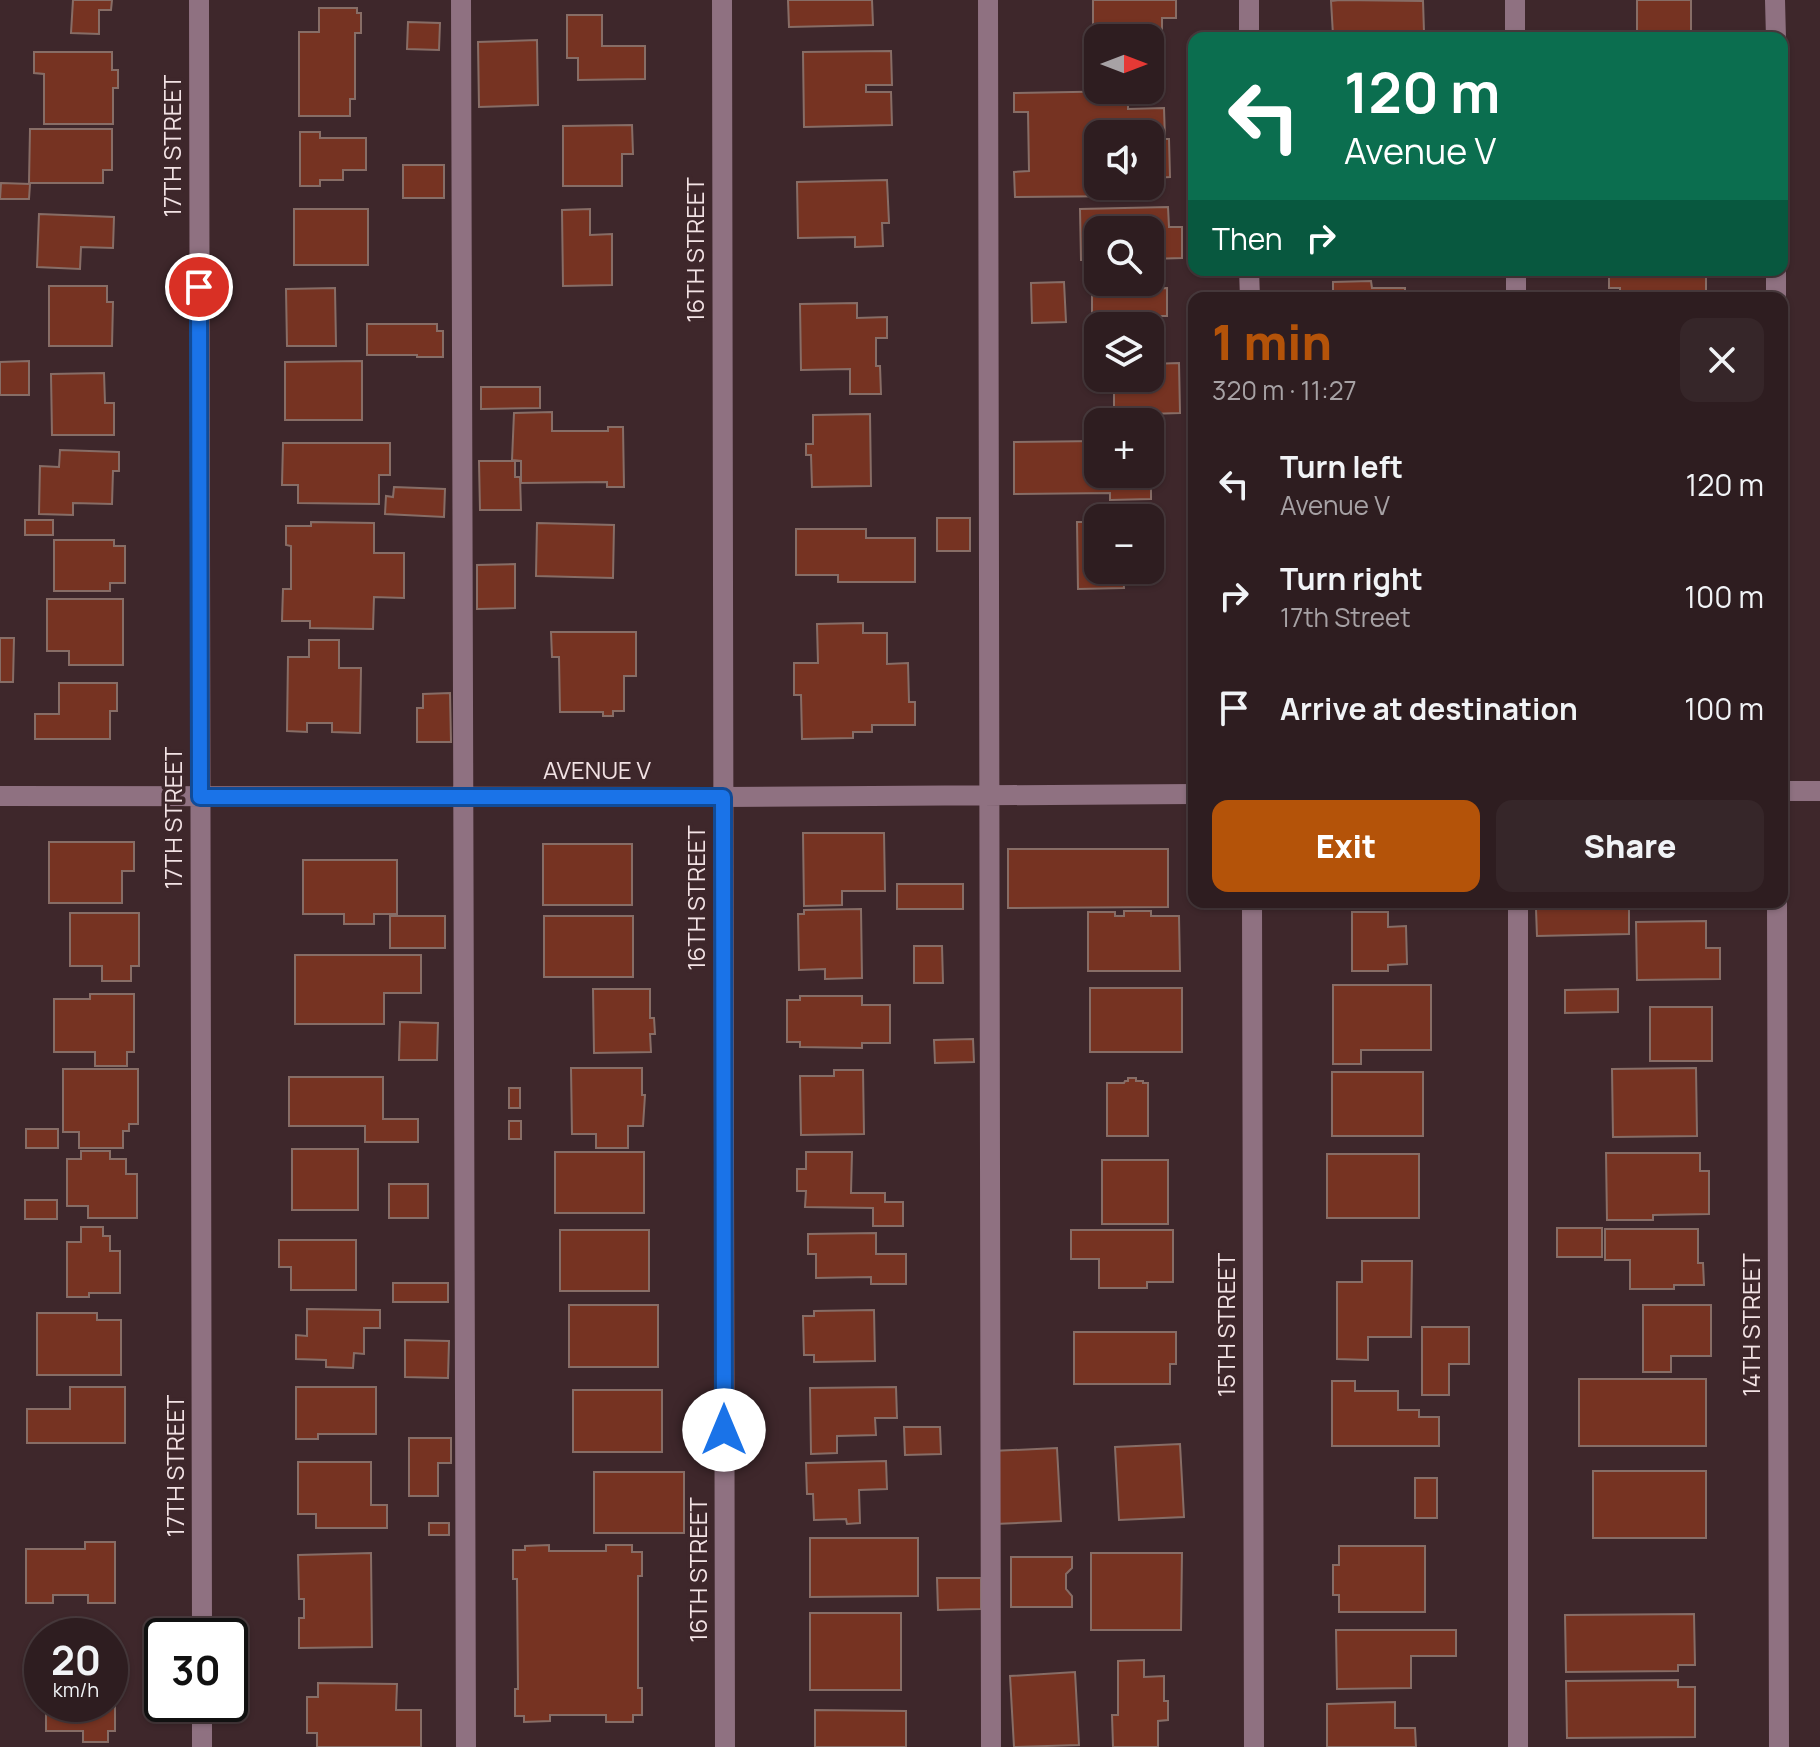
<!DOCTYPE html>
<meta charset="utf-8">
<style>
:root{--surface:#2e1d20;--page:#362629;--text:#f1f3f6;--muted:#a7a2a5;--line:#493b3e;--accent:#b45309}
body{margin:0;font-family:Manrope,sans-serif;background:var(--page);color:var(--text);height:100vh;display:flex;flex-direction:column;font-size:30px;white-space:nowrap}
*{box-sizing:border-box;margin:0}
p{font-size:26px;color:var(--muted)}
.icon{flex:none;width:44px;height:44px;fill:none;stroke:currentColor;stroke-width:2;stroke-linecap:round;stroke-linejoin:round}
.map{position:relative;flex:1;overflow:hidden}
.details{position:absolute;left:1188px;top:292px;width:600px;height:616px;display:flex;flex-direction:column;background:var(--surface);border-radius:16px;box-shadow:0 2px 6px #0004,0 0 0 2px var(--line)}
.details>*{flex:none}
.guide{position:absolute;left:1188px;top:32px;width:600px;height:244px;border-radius:16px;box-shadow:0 2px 6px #0004,0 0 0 2px var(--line);background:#0b6e4f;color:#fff;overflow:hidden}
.needle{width:52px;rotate:90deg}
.tools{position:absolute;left:1084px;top:24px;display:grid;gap:16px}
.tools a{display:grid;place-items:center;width:80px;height:80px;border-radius:16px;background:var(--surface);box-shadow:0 2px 6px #0004,0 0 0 2px var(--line);font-size:40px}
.speed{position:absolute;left:24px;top:1618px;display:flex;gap:16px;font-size:40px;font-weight:700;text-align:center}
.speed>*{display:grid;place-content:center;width:104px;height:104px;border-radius:50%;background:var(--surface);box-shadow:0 2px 6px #0004,0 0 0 2px var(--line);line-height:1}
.speed small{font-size:20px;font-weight:400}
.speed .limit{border:4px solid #111;border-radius:12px;background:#fff;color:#111}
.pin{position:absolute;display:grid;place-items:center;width:68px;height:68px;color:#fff;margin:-34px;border:4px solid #fff;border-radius:50%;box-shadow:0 2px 8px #0007}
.me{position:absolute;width:88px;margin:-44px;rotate:0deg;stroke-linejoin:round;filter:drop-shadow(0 0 6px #0008)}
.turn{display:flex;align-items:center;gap:28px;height:168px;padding:0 24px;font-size:36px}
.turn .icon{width:104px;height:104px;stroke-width:2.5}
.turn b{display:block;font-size:56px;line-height:68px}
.then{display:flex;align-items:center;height:76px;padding:0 24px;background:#0003;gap:16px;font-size:30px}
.round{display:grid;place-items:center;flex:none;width:84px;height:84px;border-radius:16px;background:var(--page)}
.summary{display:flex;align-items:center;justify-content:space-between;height:136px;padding:0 24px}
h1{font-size:48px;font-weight:800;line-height:60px;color:var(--accent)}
.action{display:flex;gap:16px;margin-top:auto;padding:16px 24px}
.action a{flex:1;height:92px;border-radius:16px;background:var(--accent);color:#fff;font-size:32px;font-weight:800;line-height:92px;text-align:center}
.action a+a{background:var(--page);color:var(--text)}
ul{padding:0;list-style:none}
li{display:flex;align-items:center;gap:24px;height:112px;padding:0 24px}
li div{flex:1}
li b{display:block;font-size:30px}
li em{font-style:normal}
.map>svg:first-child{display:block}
.building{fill:#763322;stroke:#876d66;stroke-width:2}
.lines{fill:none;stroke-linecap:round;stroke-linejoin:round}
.minor{stroke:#8f7181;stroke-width:20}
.route-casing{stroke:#114b97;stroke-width:20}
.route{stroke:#1a73e8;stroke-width:14}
.labels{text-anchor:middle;stroke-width:7;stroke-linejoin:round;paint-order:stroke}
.street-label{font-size:24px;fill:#f2e2e4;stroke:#3e272b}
</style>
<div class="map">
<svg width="1820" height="1747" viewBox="0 0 1820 1747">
<rect width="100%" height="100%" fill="#3e272b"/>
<path class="building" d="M73,0H112L111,10H99V34L71,33Z
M788,0H872L873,25L789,27Z
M1093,0H1176V18H1162V41H1150V38H1098V41H1093Z
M1340,0L1423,1L1424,32L1333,35L1331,1Z
M1637,0H1691V38H1637Z
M319,8H357V13H361V33H355V99H350V116H299V32H319Z
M567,15H602V46H645V79L578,80V58H567Z
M408,22L440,23L439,50L407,49Z
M537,40L538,105L479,107L478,42Z
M891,51L892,85H866V92H891L892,125L804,127L803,52Z
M34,52H112V70H118V88H113V124H44V74L34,73Z
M1128,91V109L1164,108L1165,139H1169L1170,177L1150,178V134H1098V186H1129L1130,196L1015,197L1014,172L1029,171L1028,112H1014V93Z
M632,125L633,154H622V186H563V126Z
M30,129H112V170H103V183H29Z
M300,132H320V138H366V170H343V180H320V186H300Z
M403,165H444V198H403Z
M887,180L889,223H882L883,246L855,247V237L798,238L797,182Z
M1,183L30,184L29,199H0Z
M1168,207L1169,227H1182V258L1150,259V230H1098V260H1081L1080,209Z
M294,209H368V265H294Z
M590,209V235L612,234V285L563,286L562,210Z
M39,214L114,217L113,248L81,247L80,269L37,267Z
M1609,270H1706V298H1620V288H1609Z
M1371,281L1372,288H1405V298H1333V282Z
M1064,282L1066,322L1032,323L1031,283Z
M49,286H107V302H113L112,346H49Z
M335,288L336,346H287L286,289Z
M1167,288V316H1146V326H1098V345H1092V289Z
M857,303V318L887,317V338H876V366H880L881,394H850V369L801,370L800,304Z
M367,324H437V331H443V357H417V355H367Z
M29,361V395H0V362Z
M362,361V420H285V362Z
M1179,363L1180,413L1114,415V385H1111V378H1150V364Z
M104,373L105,403H114V435H52L51,374Z
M481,387H540V408L481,409Z
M552,412V431H608V427H623L624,487H607V482L521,483V461L512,460L514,413Z
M870,414L871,486L812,487L811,455H806V444H813V415Z
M1098,441V474H1150L1151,441V499L1110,500V493L1014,494V442Z
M283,443H390V475H379V504L298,503V485H282Z
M60,450L119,452V471H113L112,504L73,503V515L39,514L40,466L59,467Z
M479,461H515V477H520L521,510H480Z
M394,487L445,489L444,517L385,514L386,496L393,497Z
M937,518H970V551H937Z
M25,520H53V535H25Z
M311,522L374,523V553H404V598L374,597L373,629L310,628V621H282L283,589H291V546L286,545V526H311Z
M1077,522H1098V570H1123L1124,588L1078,589Z
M537,523L614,525L613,578L536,576Z
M796,529H866V538H915V582H838V575H796Z
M54,540H114V546H125V583H110V591H54Z
M515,564V608L477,609V565Z
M47,599H123V665H69V651H47Z
M863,623V633H887V664L908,663L909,702H915V725H872V732H853V738L802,739L801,695H794V663H818L817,624Z
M551,632H636V676H624V711H613V716H603V712H560L559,657H552Z
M0,638H14L13,682H0Z
M309,640H339V668H361L360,733L332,732V723H307V732L287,731L288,657H309Z
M59,683H117V711H110V739H35V714H59Z
M450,693L451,742H417V708H423V694Z
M803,833H884L885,891H842V905L804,906Z
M49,842H134V871H122V903H49Z
M543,844H632V905H543Z
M1008,849H1168V907L1008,908Z
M303,860H397V914H374V924H344V914H303Z
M897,884H963V909H897Z
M1629,907V934L1537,936L1536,909Z
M861,909L862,978L825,979V969L799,970L798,914H804V910Z
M1124,911H1151V916H1179L1180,971H1088V912H1115V916H1124Z
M1352,912H1388V927L1406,926L1407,964L1388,965V971H1352Z
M70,913H139V966H131V981H102V966H70Z
M390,916H445V948H390Z
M544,916H633V977H544Z
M1706,921V948H1720V979L1637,980L1636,922Z
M914,946H942L943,983H914Z
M295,955H421V993H384V1024H295Z
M1333,985H1431V1050H1361V1064H1333Z
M1090,988H1182V1052H1090Z
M593,989H650V1018H654L655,1034H650L651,1052L594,1053Z
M1618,989V1012L1565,1013V990Z
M90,994H134V1052H127V1066H95V1052H54V999H90Z
M800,996H862V1005H890V1043H862V1048L800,1047V1042H787V1000H800Z
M1650,1007H1712V1061H1650Z
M400,1022L438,1023L437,1060H399Z
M973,1039L974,1062L935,1063L934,1040Z
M571,1068H642V1095H645L643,1126H628V1148H596V1134H572Z
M1696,1068L1697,1136L1613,1137L1612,1069Z
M63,1069H138V1124H129V1131H123V1148H79V1132H63Z
M834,1070H863L864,1134L801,1135L800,1076H834Z
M1332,1072H1423V1136H1332Z
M289,1077H383V1119H418V1142H365V1126H289Z
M1128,1078H1136V1081H1143V1083H1148V1136H1107V1083H1124L1125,1081H1128Z
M509,1088H520V1108H509Z
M509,1121H521V1139H509Z
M26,1129H58V1148H26Z
M292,1149H358V1210H292Z
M81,1151H110V1159H126V1174H137V1218H88V1206H67V1159H81Z
M555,1152H644V1213H555Z
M806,1152H852L851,1193H885V1202H903V1226H873V1208L805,1207L806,1191H797V1169H806Z
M1606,1153H1700V1171H1709V1214L1653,1215V1220H1607Z
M1327,1154H1419V1218H1327Z
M1102,1160H1168V1224H1102Z
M389,1184H428V1218H389Z
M25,1200H57V1219H25Z
M81,1227H103V1236H110V1251H120V1293H89V1297H67V1242H81Z
M1557,1228H1602V1257H1557Z
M1605,1229H1698V1263H1703L1704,1285H1674V1289H1630V1260H1605Z
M560,1230H649V1291H560Z
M1071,1230H1173V1282H1147V1288H1099V1259H1071Z
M876,1233V1254H906V1284H871V1277L816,1278V1254H808V1234Z
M279,1240H356V1290H291V1267H279Z
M1362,1261H1412L1411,1337H1368V1360L1337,1359V1282H1362Z
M393,1283H448V1302H393Z
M569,1305H658V1367H569Z
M1643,1305H1711V1356H1671V1372H1643Z
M307,1309L380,1310V1328H364V1354L354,1353L353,1368L326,1367V1360L296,1359V1335L307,1336Z
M874,1310L875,1361L814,1362V1355H804L803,1316H814V1311Z
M37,1313H97V1320H121V1375H37Z
M1422,1327H1469V1364H1449V1395H1422Z
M1074,1332H1176V1364H1170V1384H1074Z
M405,1340L449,1341L448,1378L405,1377Z
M1579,1379H1706V1446H1579Z
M1332,1381H1355V1391H1398V1410H1419V1417H1439V1446H1332Z
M70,1387H125V1443H27V1409H70Z
M296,1387H376V1434H318V1439H296Z
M896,1387L897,1418H875L876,1435L837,1436V1453L811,1454L810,1388Z
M573,1390H662V1452H573Z
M904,1427H940L941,1454L905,1455Z
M409,1438H451V1463H438V1496H409Z
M1180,1444L1184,1517L1119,1520L1115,1447Z
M1057,1448L1061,1521L995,1524L992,1451Z
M886,1461L887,1489L859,1490L860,1523L847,1524L846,1519L814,1520L813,1494H807L806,1463Z
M298,1462H371V1505H387V1528H316V1514H298Z
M1593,1471H1706V1538H1593Z
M594,1472H684V1533H594Z
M1415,1478H1437V1518H1415Z
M429,1523H449V1535H429Z
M810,1538H918V1596L810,1597Z
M85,1542H115V1603H88V1595H53V1603H26V1549H85Z
M549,1545V1551H606V1545H632V1552H642V1576H638V1688H642V1715H633V1722H606V1715H550V1721L524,1722V1716H515V1689H518L517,1579H513V1550H525V1546Z
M1339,1546H1425V1612H1339V1595H1333V1565H1339Z
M371,1553L372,1647L299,1648V1618H304V1599H299L298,1555Z
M1091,1553H1182L1181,1630H1091Z
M1011,1557H1072V1568L1066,1574V1589L1072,1596V1607H1011Z
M937,1578H981V1609L938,1610Z
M810,1613H901V1690H810Z
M1694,1614L1695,1665H1678V1671L1566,1672L1565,1615Z
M1336,1630H1456V1656H1411V1688L1337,1689Z
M1144,1660V1677L1164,1676V1701H1168V1720L1158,1721V1747H1113L1112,1715H1118V1661Z
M1075,1672L1079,1745L1014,1747L1010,1676Z
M110,1675H115V1731H108V1742H83V1731H46V1704H110Z
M1678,1680V1687H1695V1737L1567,1738L1566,1681Z
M318,1683L397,1684L396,1710H421V1747H317V1733H307V1697H318Z
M1395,1702V1728H1415L1416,1747H1327V1704Z
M815,1710L906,1711V1747H815Z"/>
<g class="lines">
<path class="minor" d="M199,0L202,1636
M461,0L466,1747
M722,0L725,1747
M988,0L991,1747
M1249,0V38
M1515,0V38
M1775,0L1776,38
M1249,270L1250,298
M1516,270V298
M1776,270V298
M1782,791H1820
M0,796L723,797L1194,794
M1252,902L1254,1747
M1518,902V1747
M1777,902L1779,1747
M202,1704V1747"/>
</g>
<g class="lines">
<g class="route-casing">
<path id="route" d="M199,287L200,797H723L724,1430"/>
</g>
<use href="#route" class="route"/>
</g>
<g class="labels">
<g class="street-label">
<text transform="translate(173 146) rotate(-90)" y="8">17TH STREET</text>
<text transform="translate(696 250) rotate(-90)" y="8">16TH STREET</text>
<text x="597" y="779">AVENUE V</text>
<text transform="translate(174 818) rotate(-90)" y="8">17TH STREET</text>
<text transform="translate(697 898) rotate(-90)" y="8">16TH STREET</text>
<text transform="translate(1227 1325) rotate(-90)" y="8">15TH STREET</text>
<text transform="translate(1752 1325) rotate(-90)" y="8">14TH STREET</text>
<text transform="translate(176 1466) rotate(-90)" y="8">17TH STREET</text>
<text transform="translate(699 1570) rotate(-90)" y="8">16TH STREET</text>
</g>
</g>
</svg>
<div class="tools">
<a><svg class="needle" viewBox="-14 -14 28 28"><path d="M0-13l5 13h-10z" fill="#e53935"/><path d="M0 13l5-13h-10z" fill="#a7a2a5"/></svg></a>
<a><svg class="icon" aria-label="sound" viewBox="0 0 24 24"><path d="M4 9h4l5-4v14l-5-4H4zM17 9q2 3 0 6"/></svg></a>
<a><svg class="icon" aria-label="search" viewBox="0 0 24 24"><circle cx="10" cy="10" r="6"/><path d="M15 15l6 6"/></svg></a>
<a><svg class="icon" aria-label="layers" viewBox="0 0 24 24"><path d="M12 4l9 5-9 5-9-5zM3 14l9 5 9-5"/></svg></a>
<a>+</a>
<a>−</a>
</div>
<div class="speed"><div>20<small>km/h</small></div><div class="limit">30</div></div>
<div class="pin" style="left:199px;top:287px;background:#d93025"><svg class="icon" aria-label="arrive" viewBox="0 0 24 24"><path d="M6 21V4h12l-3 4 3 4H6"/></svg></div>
<svg class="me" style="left:724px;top:1430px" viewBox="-20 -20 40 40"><circle r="19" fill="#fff"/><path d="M0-13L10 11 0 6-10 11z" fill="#1a73e8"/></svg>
<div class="guide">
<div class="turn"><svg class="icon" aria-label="left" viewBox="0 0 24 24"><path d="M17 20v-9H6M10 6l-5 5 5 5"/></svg><div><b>120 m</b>Avenue V</div></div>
<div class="then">Then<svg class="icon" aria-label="right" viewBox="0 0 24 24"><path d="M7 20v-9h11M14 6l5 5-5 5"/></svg></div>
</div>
<section class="details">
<div class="summary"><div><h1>1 min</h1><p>320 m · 11:27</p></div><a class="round"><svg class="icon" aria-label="close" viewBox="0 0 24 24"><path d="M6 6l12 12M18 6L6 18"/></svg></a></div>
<ul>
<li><svg class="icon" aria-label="left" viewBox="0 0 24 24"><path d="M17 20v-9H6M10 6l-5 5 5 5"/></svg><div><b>Turn left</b><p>Avenue V</p></div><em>120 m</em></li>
<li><svg class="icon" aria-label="right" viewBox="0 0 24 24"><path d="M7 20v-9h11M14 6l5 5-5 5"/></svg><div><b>Turn right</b><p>17th Street</p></div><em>100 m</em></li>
<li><svg class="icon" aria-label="arrive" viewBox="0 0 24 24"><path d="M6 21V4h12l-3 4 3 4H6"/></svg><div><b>Arrive at destination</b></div><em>100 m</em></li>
</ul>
<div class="action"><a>Exit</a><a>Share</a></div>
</section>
</div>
